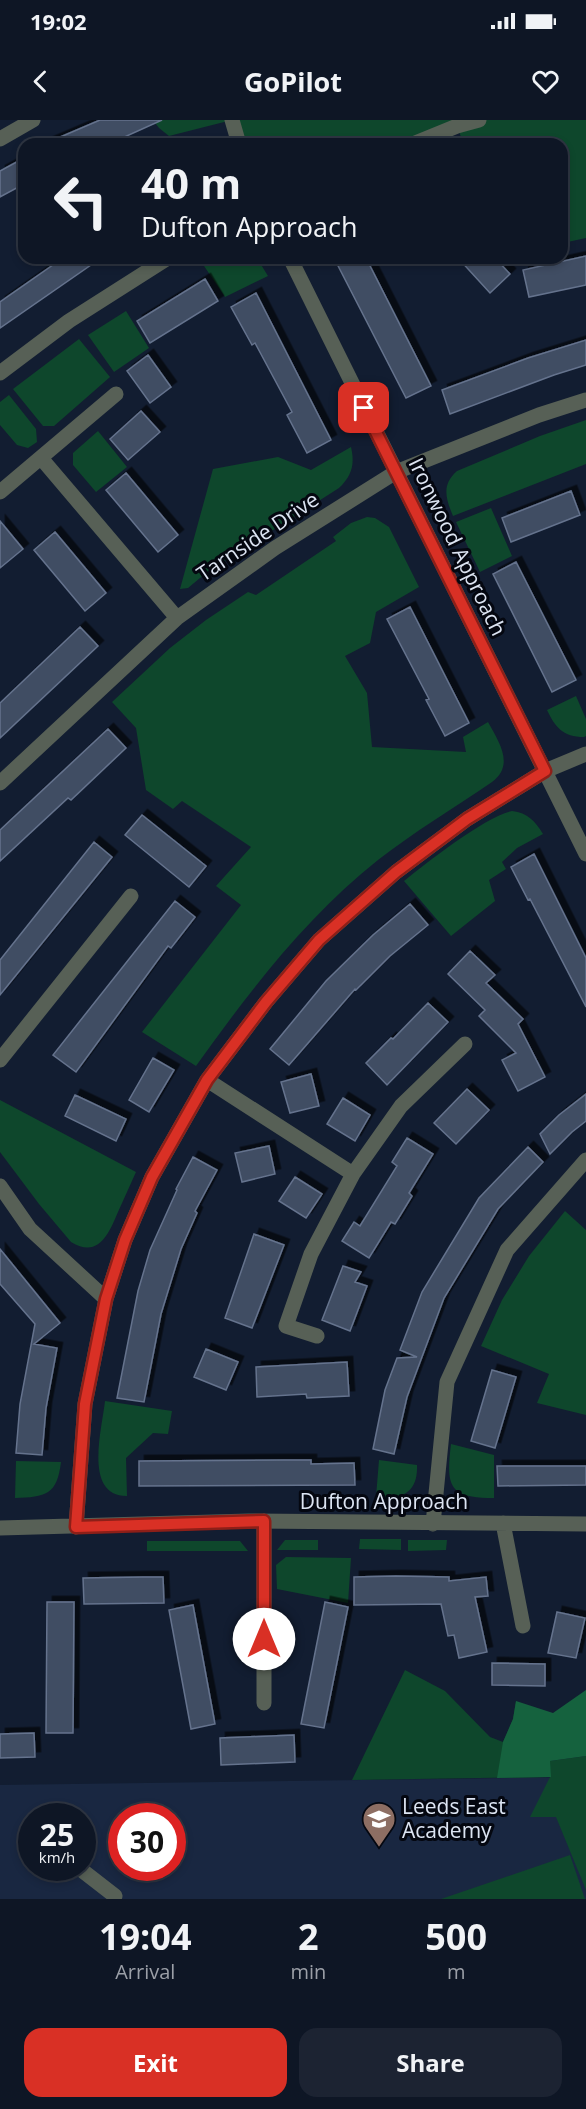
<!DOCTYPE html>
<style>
:root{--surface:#0e1625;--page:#1c2332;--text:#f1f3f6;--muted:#9b9fa7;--line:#2e3542;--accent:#d93025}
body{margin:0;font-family:"Open Sans",sans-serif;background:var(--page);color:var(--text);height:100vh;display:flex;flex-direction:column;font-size:22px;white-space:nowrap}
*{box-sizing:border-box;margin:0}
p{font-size:20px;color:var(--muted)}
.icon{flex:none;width:33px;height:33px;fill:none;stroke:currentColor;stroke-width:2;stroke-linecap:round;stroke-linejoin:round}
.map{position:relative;height:1779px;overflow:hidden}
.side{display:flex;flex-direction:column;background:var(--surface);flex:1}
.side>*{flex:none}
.banner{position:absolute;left:18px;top:18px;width:550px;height:126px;border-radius:18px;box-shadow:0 3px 9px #0003,0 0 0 2px var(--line);background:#0e1625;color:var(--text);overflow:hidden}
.speed{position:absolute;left:18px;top:1683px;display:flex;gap:12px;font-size:30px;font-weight:700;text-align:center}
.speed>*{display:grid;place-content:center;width:78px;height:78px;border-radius:50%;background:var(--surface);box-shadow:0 3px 9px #0003,0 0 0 2px var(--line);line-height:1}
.speed small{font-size:15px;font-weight:400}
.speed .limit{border:9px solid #d22;background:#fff;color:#111}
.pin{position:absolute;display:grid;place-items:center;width:51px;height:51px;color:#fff;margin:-26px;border-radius:12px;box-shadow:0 3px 9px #0006}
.me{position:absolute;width:66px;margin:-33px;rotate:0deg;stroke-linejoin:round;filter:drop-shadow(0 0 4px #0008)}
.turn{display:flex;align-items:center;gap:21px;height:126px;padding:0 24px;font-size:27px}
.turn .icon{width:78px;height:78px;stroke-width:2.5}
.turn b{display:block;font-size:42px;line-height:51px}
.eta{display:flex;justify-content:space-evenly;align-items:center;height:102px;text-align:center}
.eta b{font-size:36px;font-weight:700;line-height:42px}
.button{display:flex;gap:12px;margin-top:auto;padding:12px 24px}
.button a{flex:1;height:69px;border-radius:18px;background:var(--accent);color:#fff;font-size:24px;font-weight:700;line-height:69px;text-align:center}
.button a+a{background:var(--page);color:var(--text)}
.status{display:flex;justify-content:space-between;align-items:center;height:42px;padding:0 30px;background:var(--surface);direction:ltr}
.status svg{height:16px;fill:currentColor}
header{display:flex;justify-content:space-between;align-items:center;height:78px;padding:0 24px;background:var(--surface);font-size:27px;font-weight:700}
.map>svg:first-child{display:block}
.built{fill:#192741;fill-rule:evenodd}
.green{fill:#0e472c}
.forest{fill:#15623e}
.building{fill:#404d64;stroke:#65738d;stroke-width:1.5;filter:url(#shadow)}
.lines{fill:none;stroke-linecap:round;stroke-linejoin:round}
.minor{stroke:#576056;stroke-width:15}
.route-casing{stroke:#8d1f18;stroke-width:15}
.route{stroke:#d93025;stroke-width:10}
.labels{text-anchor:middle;stroke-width:6;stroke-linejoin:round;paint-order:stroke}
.street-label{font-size:21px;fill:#dce4f2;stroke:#040710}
.poi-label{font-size:21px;fill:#dce4f2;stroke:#040710;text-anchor:start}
</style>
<div class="status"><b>19:02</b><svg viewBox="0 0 49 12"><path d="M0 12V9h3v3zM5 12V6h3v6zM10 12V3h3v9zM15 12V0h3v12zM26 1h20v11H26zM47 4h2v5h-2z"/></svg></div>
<header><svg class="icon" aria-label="back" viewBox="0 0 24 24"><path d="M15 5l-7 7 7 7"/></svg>GoPilot<svg class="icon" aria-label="heart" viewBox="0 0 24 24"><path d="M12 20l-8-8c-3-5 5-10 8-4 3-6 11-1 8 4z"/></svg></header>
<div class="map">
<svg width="586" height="1779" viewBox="0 0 586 1779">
<defs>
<filter id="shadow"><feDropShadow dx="5.5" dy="-5.5" stdDeviation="0" flood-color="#0009"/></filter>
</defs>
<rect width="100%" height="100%" fill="#121d31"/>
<path class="built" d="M586,1657V1779H0V1665ZM32,1696H82V1748H32ZM122,1696H172V1748H122Z"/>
<path class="green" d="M153,0H232L169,16L159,8Z
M232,0H586V118L563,123L562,24H464L457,7L413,24H239Z
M211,138H257L268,156L225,177L202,143Z
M126,191L149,228L114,252L88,215Z
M79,219L110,257L54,306H43L13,269Z
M9,275L36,309L37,322L28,328L17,325L0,305V282Z
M586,300V344L453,396C446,379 441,365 457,351L540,316Z
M98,311L127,347L96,372L73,345V333Z
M351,327C355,344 352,356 339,368L206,453L188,468L180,469L213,349L278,337L311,350Z
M491,388L512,436L480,452L456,402Z
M367,397L375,398L389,407L419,467L376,492L370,523L345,536L367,573L372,627L466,632L463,617L488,602C499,622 515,645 492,662C454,688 414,712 378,740C306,797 249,872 196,946L142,912L241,785L216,766L251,727L182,681L173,689L146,670L136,608L112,582L170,528L206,500L248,472L256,475L336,421L333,417L351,403Z
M576,576L586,599V616L584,617C563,617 555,607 547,590Z
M512,691C528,693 535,701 543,714L517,728L502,742L506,749L489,760L495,781L451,816L404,761C426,743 486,696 512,691Z
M0,980L136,1052C130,1065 124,1079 118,1092C109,1113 99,1139 71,1122L39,1084L0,1032Z
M565,1091L586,1110V1295L537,1283L549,1254L481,1226L502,1180L529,1136Z
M105,1281L172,1291L168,1314L153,1313L126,1338L127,1376C83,1376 102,1309 105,1281Z
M451,1324L494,1335V1378C448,1378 446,1366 451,1324Z
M379,1340L417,1345C418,1374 401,1379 376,1377Z
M16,1341L61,1342C57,1375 46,1377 15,1378Z
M360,1419H401V1430L359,1429Z
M285,1420H318V1430H277Z
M408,1420H447L446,1430L408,1431Z
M147,1421H240L248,1431H147Z
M286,1437L351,1438L348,1483L277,1469L276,1445Z
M405,1550L445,1571L490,1617L503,1622L513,1599L516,1581L550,1641L586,1636V1770L556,1697H530L550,1657L352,1660Z
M570,1735L585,1779H441Z"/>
<path class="forest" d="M586,1570V1636L550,1641L551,1657L497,1658L503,1622L513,1599L516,1581L553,1593Z"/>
<path class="building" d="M100,0H162L109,24H44Z
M24,38V64L0,77V51Z
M586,136V165L529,177L523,150Z
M63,138H101L0,208V182Z
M334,138H366L431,266L406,278Z
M458,138H495L510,154L490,173Z
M205,159L218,181L150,223L137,201Z
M256,173L331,320L307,333L287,295L292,292L255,223L252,225L231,187Z
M586,220V245L554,255L450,294L442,270L528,238Z
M148,235L171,267L150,283L127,251Z
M141,291L160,312L128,340L110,319Z
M126,353L178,415L158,432L106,370Z
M571,371L580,395L511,422L502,398Z
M0,401L23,429L0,448Z
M55,412L106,473L85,491L34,430Z
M516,442L576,560L552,572L493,454Z
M410,487L469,603L445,616L426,580L429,579L387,499Z
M80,507L98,526L0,618V583Z
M108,609L126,628L71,680L68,678L0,741V710Z
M142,695L206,746L189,767L125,715Z
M94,722L112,737L0,875V840Z
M534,734L586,838V887L530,779L528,780L511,747Z
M175,781L195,797L171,828L168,826L76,952L53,935Z
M410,784L428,805L390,836L356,870L355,869L289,945L270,929L326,861L373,815Z
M470,831L495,855L486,863L523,899L518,904L545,957L518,971L502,940L516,933L479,896L485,890L448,854Z
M428,883L448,902L387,965L366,943L391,918L393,919Z
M153,938L174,950L149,992L129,980Z
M311,954L319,986L290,993L281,962Z
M467,969L489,990L456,1024L434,1003Z
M586,974V1001L572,1012L550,1034L540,1014L559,995Z
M75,975L126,999L116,1021L65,996Z
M343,978L370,995L355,1021L327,1004Z
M407,1018L433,1034L409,1073L412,1076L395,1104L391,1102L369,1138L342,1121L354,1102L360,1106L397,1046L392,1042Z
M269,1026L275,1054L242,1062L235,1033Z
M528,1027L543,1042L498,1089L444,1178L407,1277L394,1334L373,1329L385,1270L397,1238L417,1237L400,1230L422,1172L479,1078Z
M193,1037L217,1050L195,1091L197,1093L181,1129L161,1194L144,1282L117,1278L138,1171L150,1130L177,1070L176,1069Z
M295,1057L322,1074L306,1098L279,1081Z
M254,1114L284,1125L252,1208L225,1198Z
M0,1129L60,1203L34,1224L57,1228L46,1288L42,1335L16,1333L20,1284L35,1204L0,1164Z
M343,1146L361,1152L355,1162L367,1166L350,1211L322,1200Z
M206,1229L238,1242L226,1270L194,1257Z
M347,1242L349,1276L307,1278L306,1274L257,1277L256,1247Z
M492,1250L516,1257L495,1328L471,1321Z
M285,1340H311V1344L354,1343L355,1365L139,1366V1341Z
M497,1346H586V1365L498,1366Z
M396,1456L449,1457V1461L486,1457L488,1476L475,1477L487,1532L459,1538L454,1515L448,1516L441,1484L354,1485V1457Z
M143,1457H163L164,1483L84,1484L83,1458Z
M47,1482H74L73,1613H46Z
M325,1482L348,1487L324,1608L301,1604Z
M193,1485L215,1604L191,1609L169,1490Z
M557,1492L585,1498L576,1538L548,1533Z
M492,1543L545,1544V1566L492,1565Z
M34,1613L35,1637L0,1638V1614Z
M294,1615L295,1642L221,1645L220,1618Z"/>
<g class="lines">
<path class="minor" d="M232,0L239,24
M0,19L33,0
M413,24L457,6L479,0
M290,138L586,734
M0,253L69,201L168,138
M41,338L177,498
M0,372L116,274
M0,663L177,498L275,428L396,352L539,295L586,280
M0,940L131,776
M207,960L353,1054
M0,1066L30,1109L106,1179
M317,1216L286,1206L311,1134L353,1054L401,986L465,924
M503,1403L523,1506
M433,1404L447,1262L507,1130L586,1040
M76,1407L85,1284L106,1179L125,1120L152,1057L207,960L266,882L319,820L396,752L467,699L545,651L586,634
M0,1408L249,1401L586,1404
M264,1583V1401
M79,1748L115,1776"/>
</g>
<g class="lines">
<g class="route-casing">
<path id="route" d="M264,1519V1401L76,1407L85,1284L106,1179L125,1120L152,1057L207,960L266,882L319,820L396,752L467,699L545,651L364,288"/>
</g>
<use href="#route" class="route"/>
</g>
<defs>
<g id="school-pin" transform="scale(1.725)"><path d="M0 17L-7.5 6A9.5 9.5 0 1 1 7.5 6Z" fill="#8d6e63" stroke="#040710"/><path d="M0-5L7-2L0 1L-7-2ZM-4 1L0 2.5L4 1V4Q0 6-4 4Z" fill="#fff"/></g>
</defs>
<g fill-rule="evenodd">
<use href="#school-pin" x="379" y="1699"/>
</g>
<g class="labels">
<g class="street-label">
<text transform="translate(258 417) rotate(-34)" y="7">Tarnside Drive</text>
<text transform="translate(457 427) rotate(64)" y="7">Ironwood Approach</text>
<text x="384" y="1389">Dufton Approach</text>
</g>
<g class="poi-label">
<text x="402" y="1694">Leeds East<tspan x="402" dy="24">Academy</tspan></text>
</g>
</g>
</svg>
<div class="speed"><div>25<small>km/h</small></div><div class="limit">30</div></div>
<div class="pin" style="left:364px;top:288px;background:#d93025"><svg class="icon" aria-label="arrive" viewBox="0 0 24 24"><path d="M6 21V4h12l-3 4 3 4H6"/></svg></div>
<svg class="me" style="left:264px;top:1519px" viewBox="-20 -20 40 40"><circle r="19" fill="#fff"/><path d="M0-13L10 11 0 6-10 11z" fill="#d93025"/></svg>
<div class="banner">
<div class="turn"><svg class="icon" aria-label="left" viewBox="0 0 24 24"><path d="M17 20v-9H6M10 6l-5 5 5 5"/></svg><div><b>40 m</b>Dufton Approach</div></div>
</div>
</div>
<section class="side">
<div class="eta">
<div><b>19:04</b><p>Arrival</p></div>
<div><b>2</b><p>min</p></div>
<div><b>500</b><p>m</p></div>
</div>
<div class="button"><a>Exit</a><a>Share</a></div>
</section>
